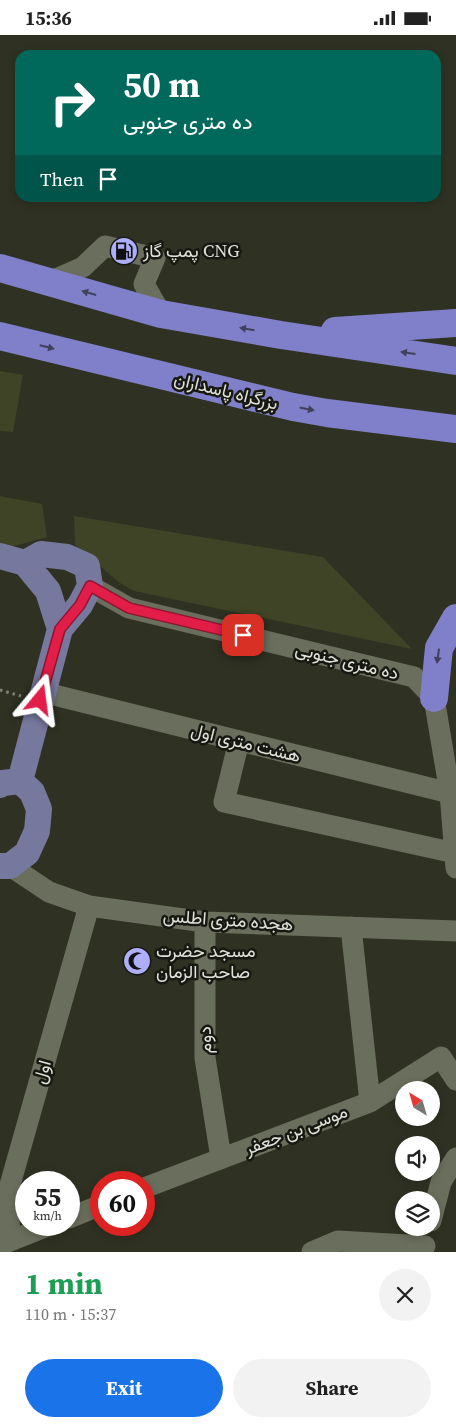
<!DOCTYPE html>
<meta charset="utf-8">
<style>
:root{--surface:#fff;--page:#f2f2f2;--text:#222;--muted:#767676;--accent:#1a73e8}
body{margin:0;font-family:"Source Serif 4",Vazirmatn,serif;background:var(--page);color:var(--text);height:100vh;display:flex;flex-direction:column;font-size:19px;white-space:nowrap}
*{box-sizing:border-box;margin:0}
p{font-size:16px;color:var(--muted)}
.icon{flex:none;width:28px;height:28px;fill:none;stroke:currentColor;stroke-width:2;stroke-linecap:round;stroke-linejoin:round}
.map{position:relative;height:1217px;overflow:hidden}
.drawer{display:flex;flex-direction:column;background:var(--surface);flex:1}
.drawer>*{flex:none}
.banner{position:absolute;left:15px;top:15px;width:426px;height:152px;border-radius:15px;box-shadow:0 2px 8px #0003;background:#00695c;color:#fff;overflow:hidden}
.needle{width:32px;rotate:323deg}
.tools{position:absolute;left:395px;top:1046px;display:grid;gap:10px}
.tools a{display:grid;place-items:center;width:45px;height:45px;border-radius:50%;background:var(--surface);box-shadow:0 2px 8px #0003;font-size:25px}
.speed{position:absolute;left:15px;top:1136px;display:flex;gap:10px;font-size:25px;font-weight:700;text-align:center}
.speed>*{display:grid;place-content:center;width:65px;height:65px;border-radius:50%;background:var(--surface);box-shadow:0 2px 8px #0003;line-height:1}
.speed small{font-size:12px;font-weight:400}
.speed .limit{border:8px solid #d22;background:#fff;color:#111}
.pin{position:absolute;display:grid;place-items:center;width:42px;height:42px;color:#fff;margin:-21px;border-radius:10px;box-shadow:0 2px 8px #0006}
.me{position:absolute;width:55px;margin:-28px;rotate:16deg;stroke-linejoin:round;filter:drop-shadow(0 0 4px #0008)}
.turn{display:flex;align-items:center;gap:18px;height:105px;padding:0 25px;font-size:22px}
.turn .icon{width:65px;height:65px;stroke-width:2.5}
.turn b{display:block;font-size:35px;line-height:42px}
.then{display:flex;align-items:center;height:48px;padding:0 25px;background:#0003;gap:10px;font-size:19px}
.round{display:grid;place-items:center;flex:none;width:52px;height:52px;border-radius:26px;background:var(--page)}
.headline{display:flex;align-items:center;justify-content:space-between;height:85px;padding:0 25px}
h1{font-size:30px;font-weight:700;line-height:38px;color:#1e9e55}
.cta{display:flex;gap:10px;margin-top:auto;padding:10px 25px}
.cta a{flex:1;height:58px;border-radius:30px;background:var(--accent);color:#fff;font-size:20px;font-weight:700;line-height:58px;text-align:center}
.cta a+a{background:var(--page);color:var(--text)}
.status{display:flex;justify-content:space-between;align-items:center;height:35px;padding:0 25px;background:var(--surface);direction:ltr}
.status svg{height:14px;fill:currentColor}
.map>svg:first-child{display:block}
.green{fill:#3f4426}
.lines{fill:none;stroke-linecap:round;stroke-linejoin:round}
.path{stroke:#828478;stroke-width:3;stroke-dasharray:2.5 4;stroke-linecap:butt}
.minor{stroke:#6a6e5c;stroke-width:21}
.major{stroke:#77789d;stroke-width:26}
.highway{stroke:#807fc9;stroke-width:28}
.oneway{fill:#41415b}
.route-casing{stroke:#92132f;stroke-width:12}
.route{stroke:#e11d48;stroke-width:9}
.labels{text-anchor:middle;stroke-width:5;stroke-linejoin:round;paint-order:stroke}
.poi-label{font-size:18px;fill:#e0e2d8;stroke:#171811;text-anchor:start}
.street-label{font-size:18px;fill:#e0e2d8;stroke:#171811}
</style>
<div class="status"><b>15:36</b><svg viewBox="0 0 49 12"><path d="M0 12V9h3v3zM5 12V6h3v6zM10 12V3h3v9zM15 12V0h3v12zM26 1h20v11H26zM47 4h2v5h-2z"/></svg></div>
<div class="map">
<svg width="456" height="1217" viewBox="0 0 456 1217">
<rect width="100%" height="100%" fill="#2f3122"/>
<path class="green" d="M0,336L23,340L13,397L0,396Z
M0,461L42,469L47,502L11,512L0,509Z
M74,481L323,522L412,614L134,556L120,548L75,510Z"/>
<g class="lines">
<path class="path" d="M0,655L21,661"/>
<path class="minor" d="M49,247L83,232L105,211L155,223L144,249L161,279
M90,551L129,573L414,642L434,663L450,758L456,833
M42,657L450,758
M239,706L224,767L455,818
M10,831L49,857L89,871L205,887L456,896
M205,887V1023L221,1123
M351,892L370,1067
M144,1153L370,1067L441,1022L456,1045
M69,1183L101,1170
M431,1186L441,1147L456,1123
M10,1206L8,1157L89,871
M0,1210L50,1190
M312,1217L338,1206L425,1211"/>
<path class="major" d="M41,519L67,522L87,531L90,551L80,570L60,594L48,556L25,528Z
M0,521L25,528
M20,746L60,594
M0,750L3,748L20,746L32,757L39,774L37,796L27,818L10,831H0"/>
<path class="highway" d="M0,233L161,279L281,300L456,326
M335,296L456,288
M0,301L293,372L327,378L456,394
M434,663L439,613L456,583"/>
</g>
<defs><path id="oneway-solid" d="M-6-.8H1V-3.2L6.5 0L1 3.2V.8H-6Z" transform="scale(1.25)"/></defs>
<g class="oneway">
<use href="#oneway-solid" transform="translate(89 258) rotate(-164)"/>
<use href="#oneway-solid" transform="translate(247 294) rotate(-170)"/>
<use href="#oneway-solid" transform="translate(47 312) rotate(14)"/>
<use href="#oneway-solid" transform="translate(408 318) rotate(-172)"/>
<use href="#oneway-solid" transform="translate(307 374) rotate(11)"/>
<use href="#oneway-solid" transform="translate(438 621) rotate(98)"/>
</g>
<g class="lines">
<g class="route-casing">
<path id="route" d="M40,665L60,594L80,570L90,551L129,573L243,600"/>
</g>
<use href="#route" class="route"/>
</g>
<defs>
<g id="fuel-disc" transform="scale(1.4375)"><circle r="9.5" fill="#adaffb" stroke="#171811"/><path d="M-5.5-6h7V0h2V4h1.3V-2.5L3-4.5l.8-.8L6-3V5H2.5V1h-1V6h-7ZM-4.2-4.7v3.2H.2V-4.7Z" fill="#111"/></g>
<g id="mosque-disc" transform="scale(1.4375)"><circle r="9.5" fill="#adaffb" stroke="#171811"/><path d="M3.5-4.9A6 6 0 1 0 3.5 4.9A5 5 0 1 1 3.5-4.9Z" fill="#111"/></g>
</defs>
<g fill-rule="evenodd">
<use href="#fuel-disc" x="124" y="216"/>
<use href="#mosque-disc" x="137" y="926"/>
</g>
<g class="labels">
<g class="poi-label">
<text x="143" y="222">پمپ گاز CNG</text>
<text x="156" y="922">مسجد حضرت<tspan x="156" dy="21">صاحب الزمان</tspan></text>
</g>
<g class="street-label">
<text transform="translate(226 356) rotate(14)" y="6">بزرگراه پاسداران</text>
<text transform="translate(347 626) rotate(14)" y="6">ده متری جنوبی</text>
<text transform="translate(246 708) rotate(14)" y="6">هشت متری اول</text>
<text transform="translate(228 885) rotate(4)" y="6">هجده متری اطلس</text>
<text transform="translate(205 1005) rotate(-91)" y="6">دوم</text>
<text transform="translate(42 1037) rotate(-74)" y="6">اول</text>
<text transform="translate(296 1095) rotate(-21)" y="6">موسی بن جعفر</text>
</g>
</g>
</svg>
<div class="tools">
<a><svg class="needle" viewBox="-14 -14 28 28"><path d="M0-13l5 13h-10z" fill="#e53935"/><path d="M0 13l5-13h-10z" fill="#767676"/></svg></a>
<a><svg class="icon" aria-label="sound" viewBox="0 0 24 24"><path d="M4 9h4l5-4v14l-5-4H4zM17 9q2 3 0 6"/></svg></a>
<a><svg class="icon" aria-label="layers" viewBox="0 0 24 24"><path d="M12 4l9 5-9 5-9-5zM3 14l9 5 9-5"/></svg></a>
</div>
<div class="speed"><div>55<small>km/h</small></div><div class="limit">60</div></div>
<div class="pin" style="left:243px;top:600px;background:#d93025"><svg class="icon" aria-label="arrive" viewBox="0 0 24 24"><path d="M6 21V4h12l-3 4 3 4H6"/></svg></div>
<svg class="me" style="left:40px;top:665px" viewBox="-20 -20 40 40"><path d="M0-17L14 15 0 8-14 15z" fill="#e11d48" stroke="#fff" stroke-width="4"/></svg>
<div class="banner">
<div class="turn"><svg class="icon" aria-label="right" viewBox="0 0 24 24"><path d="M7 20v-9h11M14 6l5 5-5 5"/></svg><div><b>50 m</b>ده متری جنوبی</div></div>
<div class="then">Then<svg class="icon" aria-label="arrive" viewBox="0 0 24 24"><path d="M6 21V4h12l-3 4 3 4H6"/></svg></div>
</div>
</div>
<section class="drawer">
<div class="headline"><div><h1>1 min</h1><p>110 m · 15:37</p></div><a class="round"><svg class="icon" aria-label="close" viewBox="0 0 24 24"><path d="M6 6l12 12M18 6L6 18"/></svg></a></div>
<div class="cta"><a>Exit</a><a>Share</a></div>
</section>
